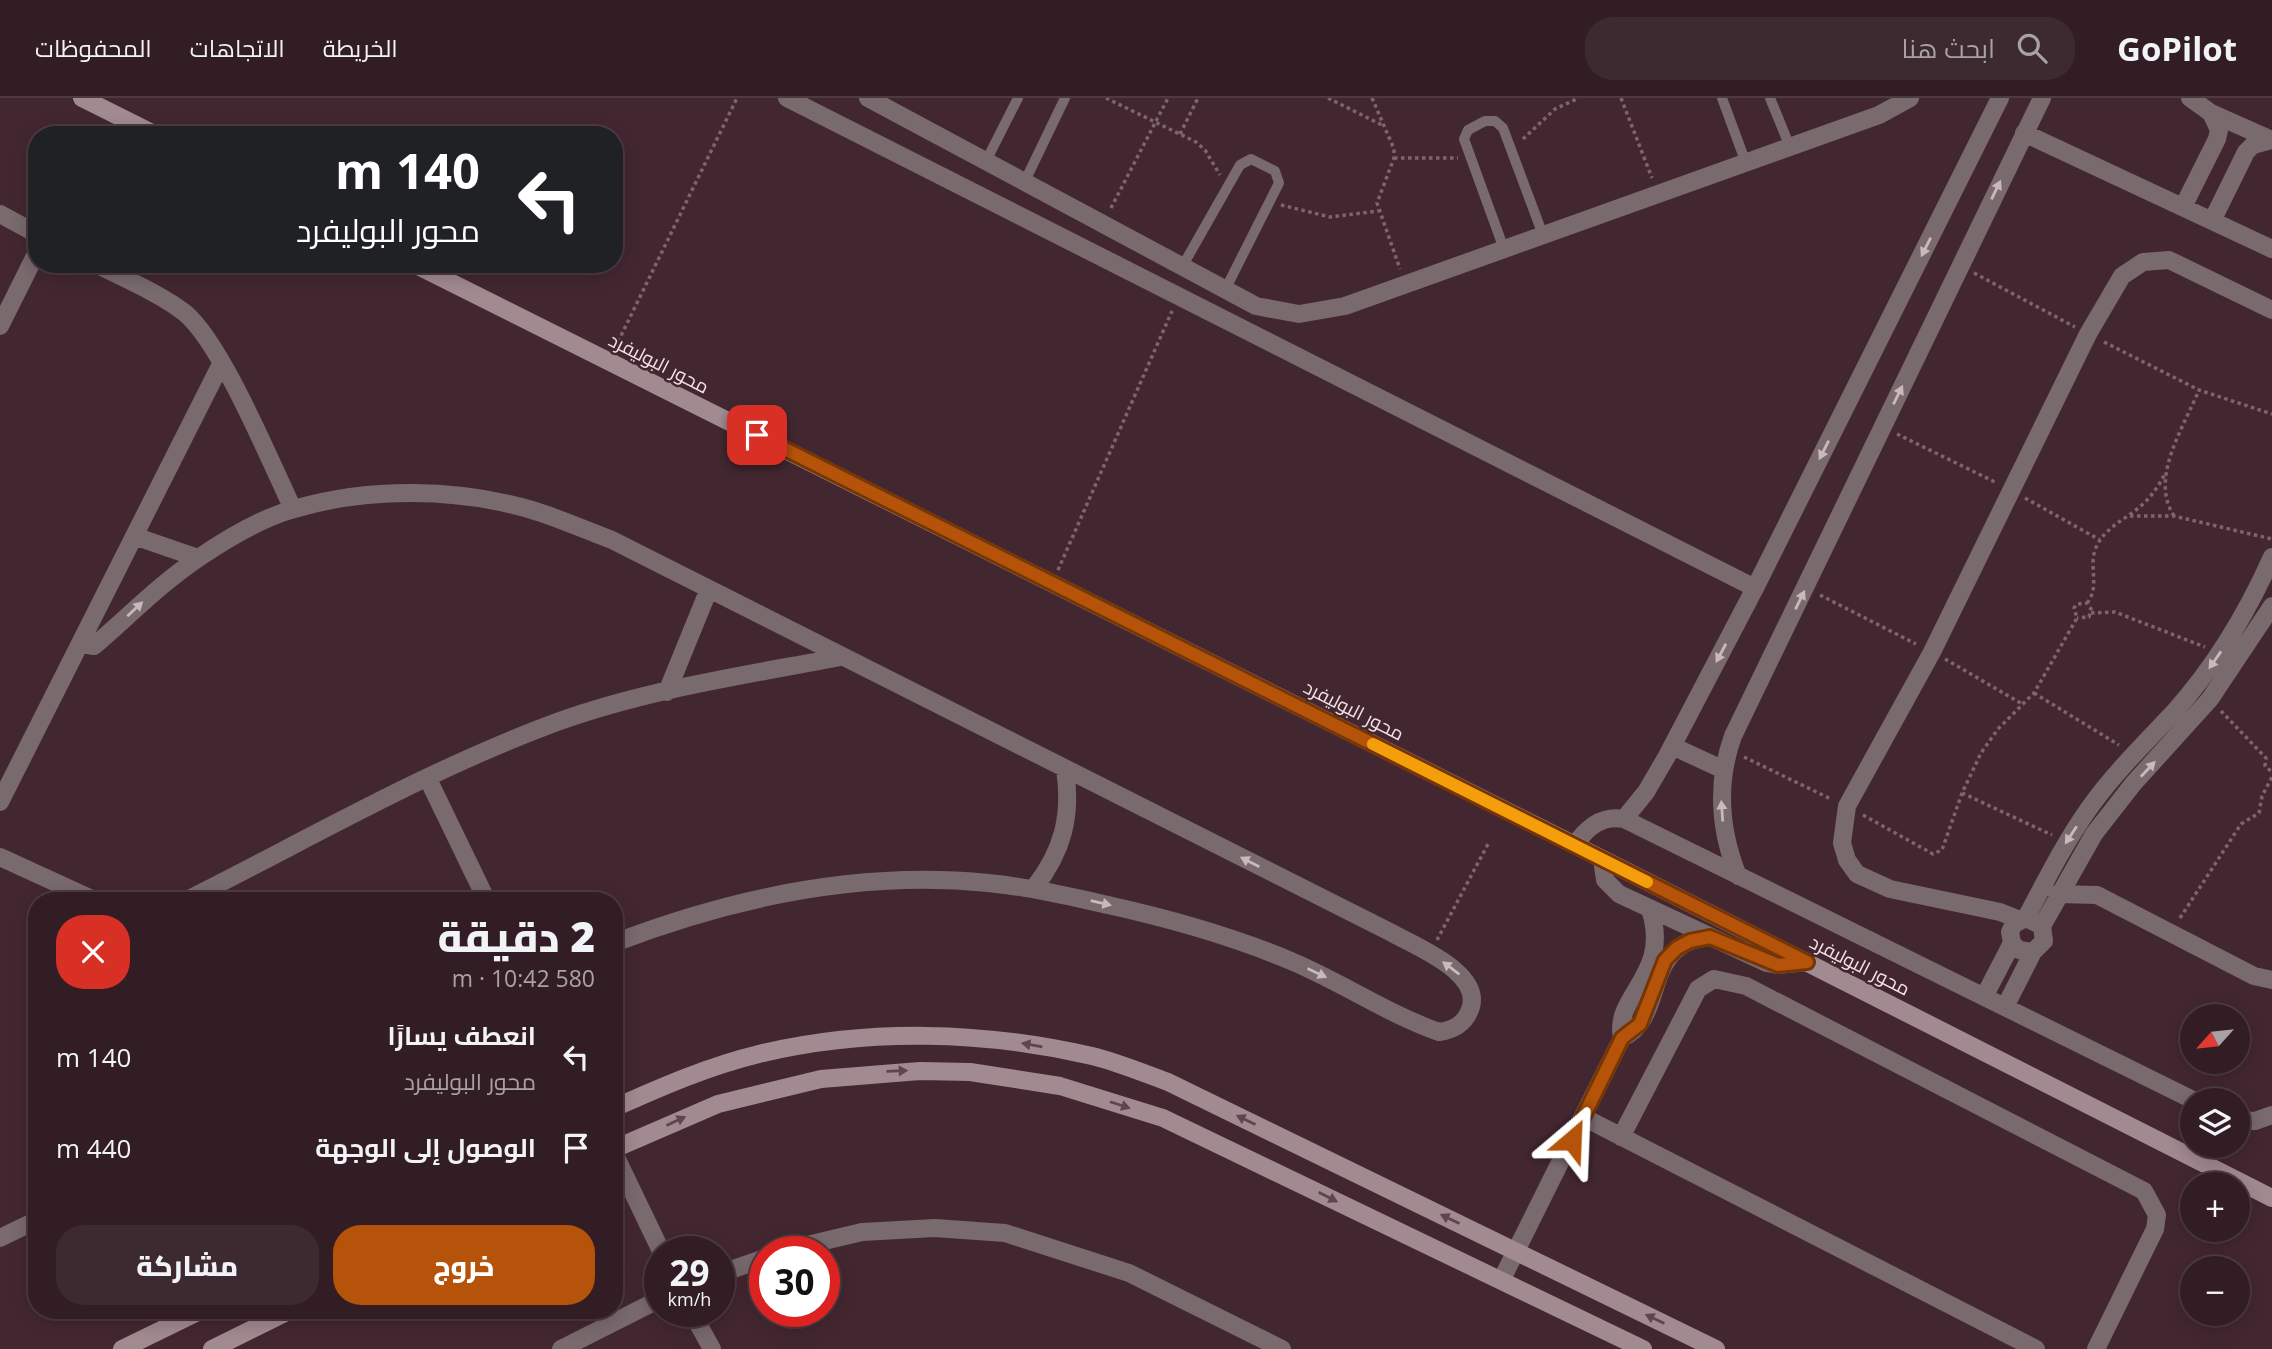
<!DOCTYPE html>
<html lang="ar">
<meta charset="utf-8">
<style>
:root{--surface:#321d24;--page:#3d2a31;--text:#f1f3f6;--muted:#a8a2a6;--line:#4d3b41;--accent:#b45309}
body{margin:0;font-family:"Open Sans",Cairo,sans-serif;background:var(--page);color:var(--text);direction:rtl;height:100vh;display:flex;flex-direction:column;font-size:26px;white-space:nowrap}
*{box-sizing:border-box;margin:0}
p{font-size:23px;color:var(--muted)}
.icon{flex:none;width:38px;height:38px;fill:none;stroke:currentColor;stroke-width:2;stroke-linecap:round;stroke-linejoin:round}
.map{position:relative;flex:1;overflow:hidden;direction:ltr}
.details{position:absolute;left:28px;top:794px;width:595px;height:427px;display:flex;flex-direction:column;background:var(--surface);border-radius:28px;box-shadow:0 4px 18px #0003,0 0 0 2px var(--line);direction:rtl}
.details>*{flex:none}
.guide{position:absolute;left:28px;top:28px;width:595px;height:147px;border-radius:28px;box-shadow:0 4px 18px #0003,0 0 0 2px var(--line);direction:rtl;background:#202124;color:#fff;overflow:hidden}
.needle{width:46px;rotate:243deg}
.fabs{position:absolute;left:2180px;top:906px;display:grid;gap:14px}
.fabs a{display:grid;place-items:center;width:70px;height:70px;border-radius:50%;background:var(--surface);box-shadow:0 4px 18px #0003,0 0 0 2px var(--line);font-size:35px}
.speed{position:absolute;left:644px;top:1138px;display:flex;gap:14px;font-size:35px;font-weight:700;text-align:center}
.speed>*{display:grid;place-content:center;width:91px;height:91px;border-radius:50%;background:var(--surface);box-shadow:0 4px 18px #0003,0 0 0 2px var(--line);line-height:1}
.speed small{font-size:18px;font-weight:400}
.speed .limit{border:10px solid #d22;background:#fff;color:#111}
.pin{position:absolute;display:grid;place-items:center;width:60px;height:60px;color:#fff;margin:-30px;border-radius:14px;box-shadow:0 4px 10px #0006}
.me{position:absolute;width:77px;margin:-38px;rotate:26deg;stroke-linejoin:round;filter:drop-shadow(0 0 5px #0008)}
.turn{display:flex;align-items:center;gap:24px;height:147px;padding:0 28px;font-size:32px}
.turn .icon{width:91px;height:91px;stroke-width:2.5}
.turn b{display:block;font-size:49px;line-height:60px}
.round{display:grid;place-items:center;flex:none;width:74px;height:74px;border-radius:28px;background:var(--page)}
.head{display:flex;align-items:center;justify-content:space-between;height:119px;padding:0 28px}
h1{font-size:42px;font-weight:800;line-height:52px}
.button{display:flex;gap:14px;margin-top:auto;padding:14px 28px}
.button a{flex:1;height:80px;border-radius:28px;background:var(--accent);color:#fff;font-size:28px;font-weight:800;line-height:80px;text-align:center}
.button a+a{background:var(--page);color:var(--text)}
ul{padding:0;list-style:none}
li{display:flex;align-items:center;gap:21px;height:91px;padding:0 28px}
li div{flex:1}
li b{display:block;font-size:26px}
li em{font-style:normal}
header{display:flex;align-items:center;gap:42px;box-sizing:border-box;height:98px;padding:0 35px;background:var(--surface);border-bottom:2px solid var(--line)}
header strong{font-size:33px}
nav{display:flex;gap:38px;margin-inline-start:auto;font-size:24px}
.search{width:490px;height:63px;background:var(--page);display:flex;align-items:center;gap:18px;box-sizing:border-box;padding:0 24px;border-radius:28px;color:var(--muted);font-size:26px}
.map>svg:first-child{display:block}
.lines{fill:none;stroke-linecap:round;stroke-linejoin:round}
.path{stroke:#7e656c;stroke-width:3.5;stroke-dasharray:3.5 3.5;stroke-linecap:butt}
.lane{stroke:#796a6e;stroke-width:10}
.street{stroke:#796a6e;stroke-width:18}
.secondary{stroke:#a18a90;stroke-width:18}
.oneway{fill:#cab8bc}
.oneway2{fill:#5f454d}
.route-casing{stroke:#753606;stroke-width:18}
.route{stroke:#b45309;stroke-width:12}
.slow{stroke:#f59e0b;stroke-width:12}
.labels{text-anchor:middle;stroke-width:5;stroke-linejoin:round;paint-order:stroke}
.street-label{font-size:19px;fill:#f5e2e6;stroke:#432730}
</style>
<header>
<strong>GoPilot</strong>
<div class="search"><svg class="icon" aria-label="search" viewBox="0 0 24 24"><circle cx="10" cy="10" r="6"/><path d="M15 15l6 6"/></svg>ابحث هنا</div>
<nav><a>الخريطة</a><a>الاتجاهات</a><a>المحفوظات</a></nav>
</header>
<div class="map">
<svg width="2272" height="1251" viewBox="0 0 2272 1251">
<rect width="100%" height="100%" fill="#432730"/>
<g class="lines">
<path class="path" d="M1106,0L1196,44L1205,52L1220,77
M1328,0L1382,27
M1372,0L1394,51V60L1377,105L1400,171
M1621,0L1652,80
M1180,36L1198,0
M1523,41L1555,11L1579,0
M1394,60H1458
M1281,107L1330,119L1378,113
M1111,110L1168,0
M1974,175L2075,229
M2104,244L2199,292L2272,316
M615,250L737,0
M1897,336L1997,385
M2025,400L2100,442
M2130,418H2174L2272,441
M2174,418C2149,380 2184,329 2199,292
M1058,472L1172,213
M1820,497L1916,546
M2087,505C2100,489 2089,471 2095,452C2103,430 2125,422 2142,407C2152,398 2159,387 2165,376
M2091,515L2115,514L2205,549
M1945,561L2024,607
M2034,595L2119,647
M2221,613L2266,660L2265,668L2272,674
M1744,659L1831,701
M1962,695L2052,737
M1863,717L1933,756L1942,752L1962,695L1981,655L1998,631L2034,595L2077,520L2074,510L2077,506L2087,505L2091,511L2089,519L2077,520
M2180,820L2241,726L2259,715L2262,698L2272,679
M1437,842L1488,746"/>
<path class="lane" d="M1722,0L1746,65
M1770,0L1790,49
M985,65L1018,0
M1024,85L1065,0
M1504,151L1464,41L1468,32L1485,23H1495L1503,30L1543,137
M1182,169L1240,67L1251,61L1275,73L1279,85L1225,192"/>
<path class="street" d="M787,0L1755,490
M868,0L1256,208L1299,216L1345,208L1879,17L1910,0
M2190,0L2211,15L2272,42
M2024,35L2272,151
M2183,109L2217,41L2219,32L2211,15
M0,116L37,136
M2212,123L2246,54L2253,47L2272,42
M96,166C125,181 159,195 185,215C222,246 270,363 293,411
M0,228L37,154
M134,438L198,460
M82,546L94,548C129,518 161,485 200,459C228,440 261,420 294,411C369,389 457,390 532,412C559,420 585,432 612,442L1392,835C1416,849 1487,876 1469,914C1463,927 1453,932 1439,934C1388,916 1341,884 1291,863C1232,838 1171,821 1108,807C1068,798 1029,789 988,785C860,772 734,799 614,845
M667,594L709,491
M1672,648L1724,672
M428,681L487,803
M0,704L221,266
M1624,721L1646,694L1667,658L1755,490L2000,0
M1575,747C1587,729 1602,717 1624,721L2195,1003
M0,759L96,803
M1602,761L1605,782L1619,796L1767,865L1778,867L1807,864
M1738,778C1720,733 1716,685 1733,638L2042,0
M1034,790C1063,753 1072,718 1065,671
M2057,796L2097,797L2254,878L2272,882
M185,803C307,742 429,671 557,624C649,591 746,577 841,559
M2026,820C2046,782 2065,744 2090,709C2115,674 2146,644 2175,613C2216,567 2247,515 2272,459
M2020,822L2000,814L1890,791L1857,776L1847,762L1842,745L1847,708L1932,554L2088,236L2122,178L2143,164L2169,162L2272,212
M2042,828L2094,736L2133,686L2210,601L2272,508
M1984,899L2012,845L2010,834L2014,826L2026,820L2042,828L2044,843L2033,854L2019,852L2012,845
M2005,909L2033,854
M1622,940C1668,919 1640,845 1710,839
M1583,1019L2036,1251
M2238,1022L2255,1023L2272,1017
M1621,1039L1698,891L1714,881L1746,888L2144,1093L2157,1117L2155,1131L2096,1251
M614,1055L661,1153
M0,1140L37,1122
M782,1153L862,1134L935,1130L1005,1135L1129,1175L1282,1251
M719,1176L765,1160
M1502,1181L1622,940C1613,896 1672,878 1650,811
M691,1213L712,1251
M561,1251L660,1201"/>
<path class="secondary" d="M82,0L156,37
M414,166L1561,740L2272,1100
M614,1010C661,989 709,968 759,956C867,930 984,933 1092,958C1117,964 1143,975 1168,984L1716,1251
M614,1051L718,1006L821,981L920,973L970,974L1060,988L1163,1020L1643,1251
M122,1251L200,1213
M212,1251L289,1213"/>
</g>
<defs><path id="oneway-solid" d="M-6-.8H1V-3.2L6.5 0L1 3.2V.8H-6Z" transform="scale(1.75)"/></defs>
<g class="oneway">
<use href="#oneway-solid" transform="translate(1996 92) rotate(-64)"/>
<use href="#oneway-solid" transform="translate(1926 149) rotate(117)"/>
<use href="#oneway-solid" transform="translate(1898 297) rotate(-64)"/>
<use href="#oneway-solid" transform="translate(1824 352) rotate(117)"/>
<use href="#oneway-solid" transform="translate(1800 502) rotate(-64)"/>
<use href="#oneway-solid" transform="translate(135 511) rotate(-43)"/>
<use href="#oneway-solid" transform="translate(1721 555) rotate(118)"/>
<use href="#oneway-solid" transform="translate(2215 562) rotate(125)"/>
<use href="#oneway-solid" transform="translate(2148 671) rotate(-47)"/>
<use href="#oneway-solid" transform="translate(1722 713) rotate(-94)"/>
<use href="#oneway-solid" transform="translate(2071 737) rotate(123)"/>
<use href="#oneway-solid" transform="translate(1250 764) rotate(-153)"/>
<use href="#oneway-solid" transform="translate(1101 805) rotate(13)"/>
<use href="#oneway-solid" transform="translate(1451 870) rotate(-143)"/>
<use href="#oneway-solid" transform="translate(1317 875) rotate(25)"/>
</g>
<g class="oneway2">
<use href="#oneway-solid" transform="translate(1032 947) rotate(-170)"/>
<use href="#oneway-solid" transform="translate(897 973) rotate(-2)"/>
<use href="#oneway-solid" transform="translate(1120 1007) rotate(18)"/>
<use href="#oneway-solid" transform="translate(1246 1022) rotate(-154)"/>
<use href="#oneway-solid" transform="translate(676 1023) rotate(-25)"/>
<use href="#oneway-solid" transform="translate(1328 1099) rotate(27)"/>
<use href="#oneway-solid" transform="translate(1450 1121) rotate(-154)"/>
<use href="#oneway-solid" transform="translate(1655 1221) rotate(-154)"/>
</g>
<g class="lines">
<g class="route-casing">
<path id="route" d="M757,337L1807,864L1778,867L1710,839L1690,843L1677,850L1665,862L1640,926L1622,940L1572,1042"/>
</g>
<use href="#route" class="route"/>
<path class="slow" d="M1373,646L1647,784"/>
</g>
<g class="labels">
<g class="street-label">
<text transform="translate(659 265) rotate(27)" y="7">محور البوليفرد</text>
<text transform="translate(1354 612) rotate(27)" y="7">محور البوليفرد</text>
<text transform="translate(1860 867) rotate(27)" y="7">محور البوليفرد</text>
</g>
</g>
</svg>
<div class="fabs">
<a><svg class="needle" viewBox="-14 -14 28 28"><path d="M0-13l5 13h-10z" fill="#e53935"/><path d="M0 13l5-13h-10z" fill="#a8a2a6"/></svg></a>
<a><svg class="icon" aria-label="layers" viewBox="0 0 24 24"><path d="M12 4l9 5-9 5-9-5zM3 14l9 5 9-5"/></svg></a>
<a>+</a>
<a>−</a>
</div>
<div class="speed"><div>29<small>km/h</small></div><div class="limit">30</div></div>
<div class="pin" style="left:757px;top:337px;background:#d93025"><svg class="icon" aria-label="arrive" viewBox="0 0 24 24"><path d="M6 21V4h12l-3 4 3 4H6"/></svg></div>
<svg class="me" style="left:1572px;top:1042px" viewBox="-20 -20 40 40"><path d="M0-17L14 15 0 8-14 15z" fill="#b45309" stroke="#fff" stroke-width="4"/></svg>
<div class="guide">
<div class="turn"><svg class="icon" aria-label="left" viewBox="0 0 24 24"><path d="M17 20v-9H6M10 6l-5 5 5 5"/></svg><div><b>140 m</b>محور البوليفرد</div></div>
</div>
<section class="details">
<div class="head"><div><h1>2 دقيقة</h1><p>580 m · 10:42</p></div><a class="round" style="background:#d93025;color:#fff"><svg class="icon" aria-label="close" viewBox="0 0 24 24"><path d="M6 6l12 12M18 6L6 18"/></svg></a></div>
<ul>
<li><svg class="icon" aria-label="left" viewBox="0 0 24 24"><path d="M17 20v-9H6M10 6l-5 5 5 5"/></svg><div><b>انعطف يسارًا</b><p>محور البوليفرد</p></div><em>140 m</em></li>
<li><svg class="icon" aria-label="arrive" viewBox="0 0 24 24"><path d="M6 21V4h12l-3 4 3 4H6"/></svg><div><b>الوصول إلى الوجهة</b></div><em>440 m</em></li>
</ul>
<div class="button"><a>خروج</a><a>مشاركة</a></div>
</section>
</div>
